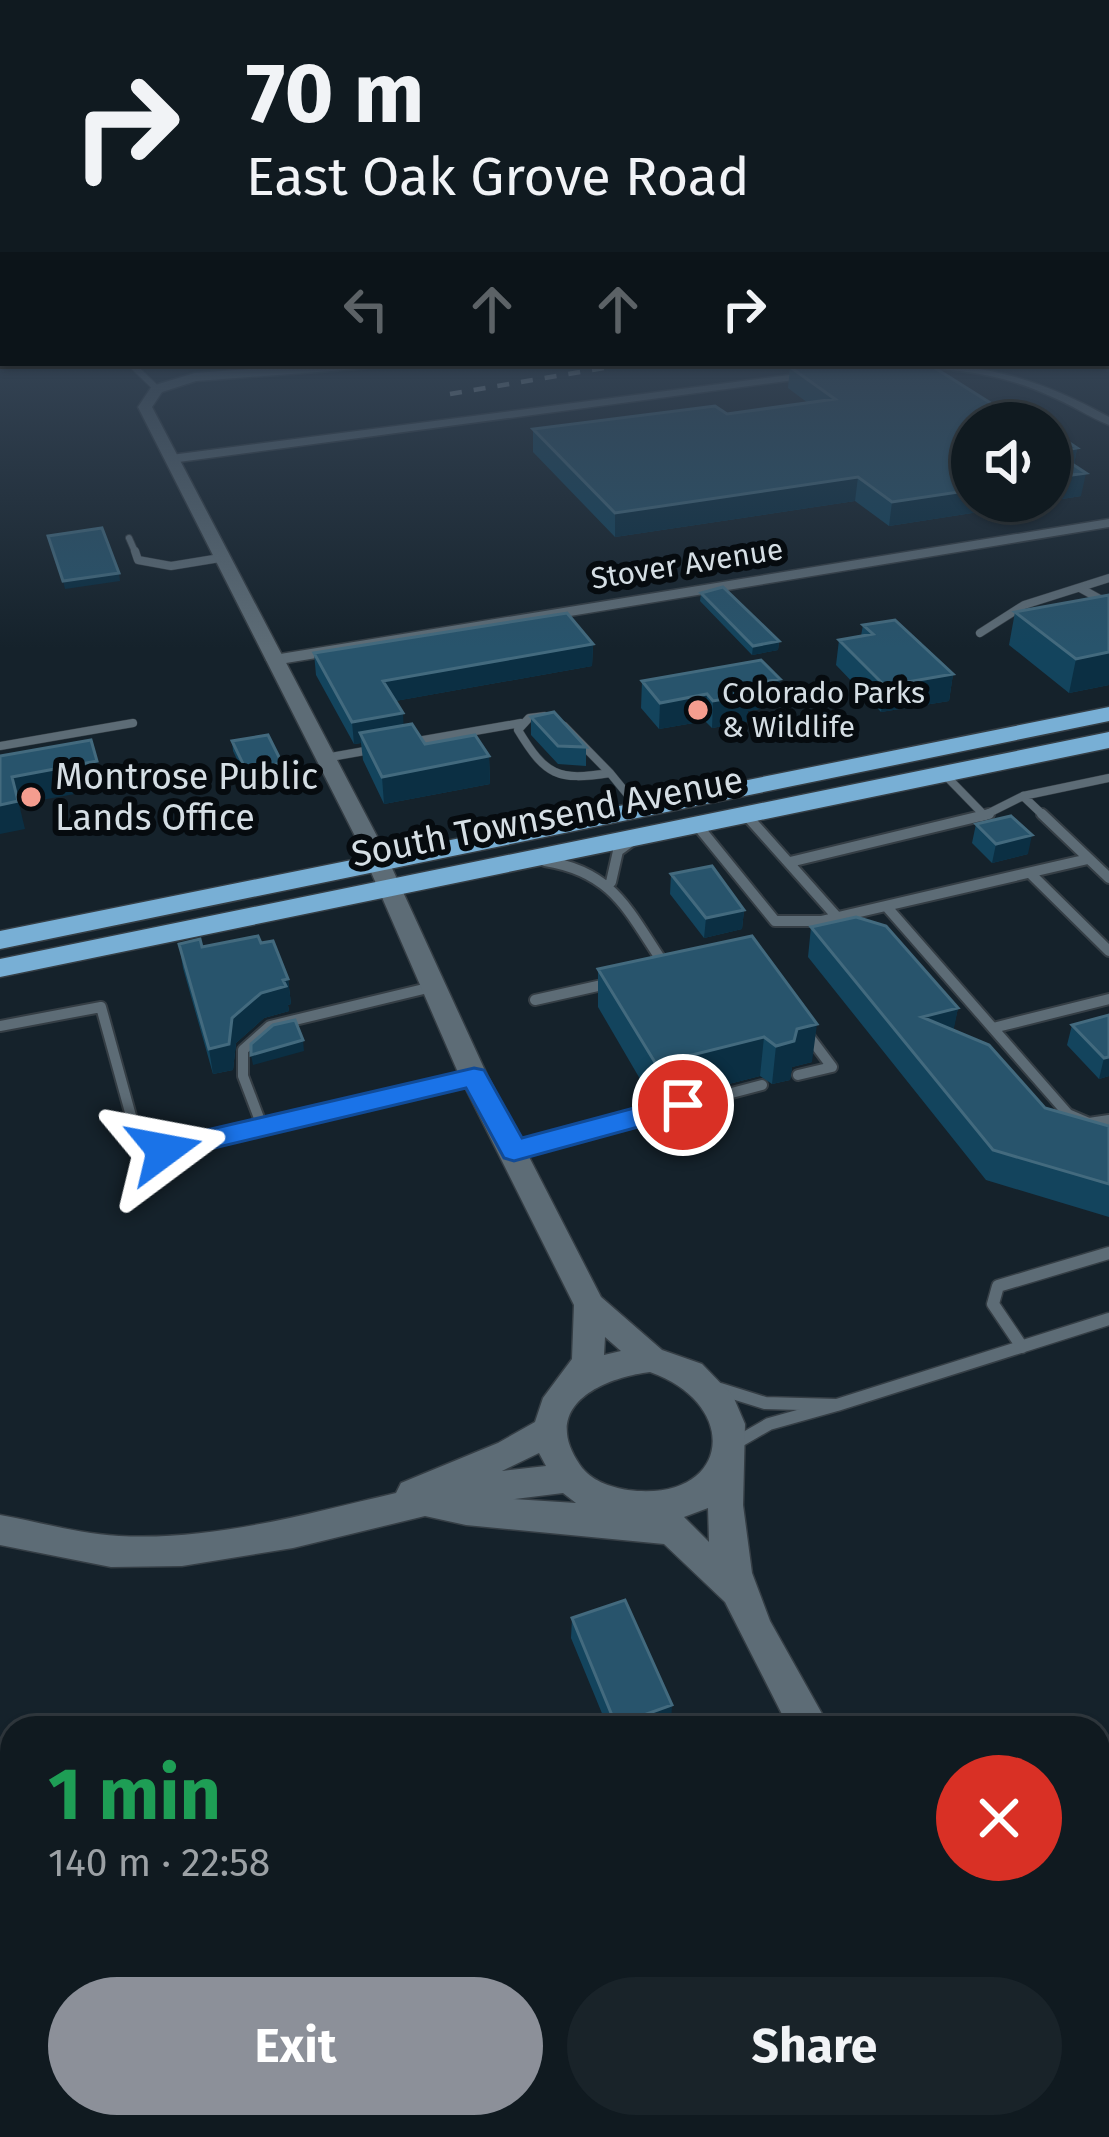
<!DOCTYPE html>
<meta charset="utf-8">
<style>
:root{--surface:#101a20;--page:#192329;--text:#f1f3f6;--muted:#9ca1a5;--line:#30383e;--accent:#8c9099}
body{margin:0;font-family:"Fira Sans",sans-serif;background:var(--page);color:var(--text);height:100vh;display:flex;flex-direction:column;font-size:45px;white-space:nowrap}
*{box-sizing:border-box;margin:0}
p{font-size:39px;color:var(--muted)}
.icon{flex:none;width:66px;height:66px;fill:none;stroke:currentColor;stroke-width:2;stroke-linecap:round;stroke-linejoin:round}
.map{position:relative;flex:1;overflow:hidden}
.sheet{position:absolute;left:0px;top:1716px;width:1110px;height:423px;display:flex;flex-direction:column;background:var(--surface);border-radius:36px 36px 0 0;box-shadow:0 3px 9px #0004,0 0 0 3px var(--line)}
.sheet>*{flex:none}
.banner{position:absolute;left:0px;top:0px;width:1110px;height:366px;box-shadow:0 3px 9px #0004,0 0 0 3px var(--line);background:#101a20;color:var(--text);overflow:hidden}
.tools{position:absolute;left:951px;top:402px;display:grid;gap:24px}
.tools a{display:grid;place-items:center;width:120px;height:120px;border-radius:50%;background:var(--surface);box-shadow:0 3px 9px #0004,0 0 0 3px var(--line);font-size:60px}
.pin{position:absolute;display:grid;place-items:center;width:102px;height:102px;color:#fff;margin:-51px;border:6px solid #fff;border-radius:50%;box-shadow:0 3px 12px #0007}
.me{position:absolute;width:132px;margin:-66px;rotate:77deg;stroke-linejoin:round;filter:drop-shadow(0 0 9px #0008)}
.turn{display:flex;align-items:center;gap:42px;height:252px;padding:0 48px;font-size:54px}
.turn .icon{width:156px;height:156px;stroke-width:2.5}
.turn b{display:block;font-size:84px;line-height:102px}
.lanes{display:flex;align-items:center;height:114px;padding:0 48px;background:#0003;justify-content:center;gap:60px;direction:ltr}
.lanes .off{opacity:.35}
.round{display:grid;place-items:center;flex:none;width:126px;height:126px;border-radius:63px;background:var(--page)}
.headline{display:flex;align-items:center;justify-content:space-between;height:204px;padding:0 48px}
h1{font-size:72px;font-weight:700;line-height:90px;color:#1e9e55}
.button{display:flex;gap:24px;margin-top:auto;padding:24px 48px}
.button a{flex:1;height:138px;border-radius:72px;background:var(--accent);color:#fff;font-size:48px;font-weight:700;line-height:138px;text-align:center}
.button a+a{background:var(--page);color:var(--text)}
.map>svg:first-child{display:block}
.lines{fill:none;stroke-linecap:round;stroke-linejoin:round}
.service-far3-casing{stroke:#353e45;stroke-width:8}
.service-far2-casing{stroke:#353e45;stroke-width:9}
.service-far1-casing{stroke:#353e45;stroke-width:14}
.service-casing{stroke:#353e45;stroke-width:15}
.minor-casing{stroke:#353e45;stroke-width:3}
.tertiary-casing{stroke:#353e45;stroke-width:3}
.trunk-casing{stroke:#353e45;stroke-width:3}
.service-far3{stroke:#5d6c76;stroke-width:6}
.service-far2{stroke:#5d6c76;stroke-width:8}
.service-far1{stroke:#5d6c76;stroke-width:10}
.service{stroke:#5d6c76;stroke-width:12}
.minor{fill:#5d6c76;fill-rule:evenodd}
.tertiary{fill:#5d6c76;fill-rule:evenodd}
.trunk{fill:#78afd5;fill-rule:evenodd}
.rail{stroke:#b4bec5;stroke-width:4.5;stroke-dasharray:12 12;stroke-linecap:butt}
.wall{fill:#13445d}
.shaded-wall{fill:#0b2f43}
.building{fill:#28546c;stroke:#436a7e;stroke-width:3}
.route{fill:#1a73e8;stroke:#114b97;stroke-width:3}
.poi-dot{fill:#f59d8f;stroke:#060b0f;stroke-width:4.5}
.labels{text-anchor:middle;stroke-width:12;stroke-linejoin:round;paint-order:stroke}
.far-street-label{font-size:30px;fill:#d5dee4;stroke:#060b0f}
.far-poi-label{font-size:30px;fill:#d5dee4;stroke:#060b0f;text-anchor:start}
.poi-label{font-size:36px;fill:#d5dee4;stroke:#060b0f;text-anchor:start}
.street-label{font-size:36px;fill:#d5dee4;stroke:#060b0f}
</style>
<div class="map">
<svg width="1109" height="2137" viewBox="0 0 1109 2137">
<rect width="100%" height="100%" fill="#15222b"/>
<g class="lines">
<g class="service-far3-casing">
<path id="service-far3" d="M130,363L157,389
M129,538L136,554"/>
</g>
<g class="service-far2-casing">
<path id="service-far2" d="M135,551L138,560L171,566L220,558
M1080,588L1109,604
M980,633L1024,605L1109,578
M545,716L564,726L610,773C557,781 546,776 518,730L529,718Z
M412,742L521,723
M0,746L133,723
M325,758L376,749
M610,773L641,811
M945,775L985,816
M1023,796L1045,817
M981,817L1023,796L1109,778"/>
</g>
<g class="service-far1-casing">
<path id="service-far1" d="M1042,814L1109,878
M747,816L837,917
M697,825L775,921H821L1088,859
M545,861C614,872 628,911 664,964
M790,862L989,814
M1030,873L1109,951
M611,882L618,851L633,840
M886,906L1068,1114L1089,1123L1109,1120
M535,1000L611,983
M0,1026L101,1007L139,1145L147,1151L472,1077
M993,1028L1109,999
M798,1075L832,1067L808,1035
M262,1126L243,1076V1050L270,1026L432,987
M515,1150L762,1085"/>
</g>
<g class="service-casing">
<path id="service" d="M1022,1347L993,1304L998,1286L1109,1253
M720,1389L765,1403L837,1405L769,1424L736,1443
M837,1405L1109,1319"/>
</g>
<g class="minor-casing">
<path id="minor" d="M1107,354H1109V362H1107Z
M899,363C981,363 1037,377 1109,417V425C1089,417 1070,404 1050,396C1003,374 955,368 903,368Z
M813,372L818,375L817,377L171,463L165,459L171,455Z
M1109,519V527L274,665L266,660L274,655Z"/>
</g>
<g class="tertiary-casing">
<path id="tertiary" d="M328,363H392L385,367L196,381L162,392L152,407L380,842L488,1077L601,1297L662,1350L702,1364L733,1396L745,1424L743,1505L752,1573L770,1621L830,1728H789L725,1602L664,1544L466,1525L425,1516L293,1548L182,1566L111,1567L0,1545V1515C40,1522 79,1534 119,1536C212,1541 306,1514 396,1493L401,1483L498,1443L535,1422L543,1398L572,1359L574,1305L460,1077L358,842L138,407L152,386L195,373ZM605,1337L621,1351L604,1355ZM650,1372C743,1405 730,1503 628,1490C610,1487 591,1481 580,1465C539,1406 602,1378 650,1372ZM539,1453L546,1466L502,1471ZM563,1493L576,1503L513,1499H515ZM708,1508L709,1540V1542L684,1517Z
M1004,2127H1051L1055,2137H1008Z"/>
</g>
<g class="trunk-casing">
<path id="trunk" d="M1109,707V721L0,949V931Z
M1109,732V748L0,977V959Z"/>
</g>
<use href="#service-far3" class="service-far3"/>
<use href="#service-far2" class="service-far2"/>
<use href="#service-far1" class="service-far1"/>
<use href="#service" class="service"/>
<use href="#minor" class="minor"/>
<use href="#tertiary" class="tertiary"/>
<use href="#trunk" class="trunk"/>
<path class="rail" d="M450,394L633,363"/>
</g>
<path class="wall" d="M790,367L1008,414L1077,448L1074,465L1081,496L889,526L855,501L615,537L533,452V429L727,414L808,403L788,388Z
M701,593L779,641L778,650L752,655L700,601Z
M1109,595V685L1069,693L1009,645L1015,612Z
M863,625L953,674L949,701L881,712L836,665L839,640L861,636Z
M593,644L592,666L395,701L403,713V725L425,744L489,756L490,784L384,804L363,760L361,743L354,744L316,675L314,653Z
M642,681L777,706L748,711L747,722L712,728L705,721L659,729L641,708Z
M531,717L586,747V766L558,764L531,735Z
M232,741L282,763L283,773L247,780L233,751Z
M976,824L1028,854L992,863L972,843Z
M671,874L744,910L742,929L704,938L670,894Z
M811,927L958,1008L953,1030L1045,1108L1109,1126V1217L986,1180L808,957Z
M752,936L812,1062L792,1067L790,1080L772,1084L760,1076L654,1103L598,1007V969Z
M261,943L288,979L291,1004L288,1005L289,1011L264,1018L236,1043L233,1070L213,1074L183,968L179,944L202,947Z
M1109,1015V1076L1099,1079L1067,1045L1072,1025Z
M572,1618L671,1724L660,1728H608L571,1638Z
M719,2127H861L860,2130L844,2137H722Z"/>
<path class="shaded-wall" d="M1077,448L1073,471L1054,452Z
M1086,473L1081,496L889,526L892,502L972,490V501H1050V478Z
M858,477L855,501L615,537V513Z
M119,573L120,581L65,589L63,581Z
M779,641L778,650L752,655L753,646Z
M593,644L592,666L384,703L383,681Z
M1109,652V685L1069,693L1076,659Z
M953,674L949,701L881,712L885,686Z
M780,679L777,706L748,711L747,722L712,728L713,701L741,686Z
M707,694L705,721L659,729L660,703Z
M403,713L404,735L360,733L361,743L354,744L352,722Z
M489,756L490,784L384,804L382,777Z
M97,761L103,789L19,804L25,829L0,834V805L12,777Z
M282,763L283,773L247,780L246,770Z
M1032,835L1028,854L992,863L996,844Z
M744,910L742,929L704,938L706,918Z
M288,979L291,1004L288,1005L289,1011L264,1018L236,1043L233,1070L213,1074L209,1049L232,1018L261,993Z
M958,1008L952,1038L922,1017Z
M817,1024L812,1062L792,1067L790,1080L772,1084L776,1046L797,1029Z
M764,1037L760,1076L654,1103L656,1064Z
M303,1040L304,1051L253,1065L251,1055Z
M1109,1057V1076L1099,1079L1104,1058Z
M672,1705L671,1724L660,1728H616V1725Z
M835,2127H861L860,2130L844,2137H826L828,2130Z"/>
<path class="building" d="M819,363H927L1008,414L1022,412L1039,423H972V490L892,502L858,477L615,513L533,429L715,406L727,414L835,399L790,367Z
M1050,430L1077,448L1054,452L1086,473L1050,478Z
M102,528L119,573L63,581L48,536Z
M723,587L779,641L753,646L701,593Z
M1109,595V652L1076,659L1015,612Z
M567,613L593,644L383,681L403,713L352,722L314,653Z
M895,620L953,674L885,686L839,640L873,634L863,625Z
M761,660L780,679L741,686L749,695L713,701L707,694L660,703L642,681Z
M554,712L586,747L558,746L531,717Z
M412,724L425,744L475,735L489,756L382,777L360,733Z
M268,735L282,763L246,770L232,741Z
M91,740L97,761L12,777L18,801L0,805V756Z
M1011,816L1032,835L996,844L976,824Z
M712,866L744,910L706,918L671,874Z
M856,917L886,926L958,1008L922,1017L989,1045L1045,1108L1109,1126V1184L993,1150L811,927Z
M258,936L261,943L273,941L288,979L283,980L286,986L261,993L232,1018L229,1044L209,1049L179,944L200,939L202,947Z
M752,936L817,1024L797,1029L794,1041L776,1046L764,1037L656,1064L598,969Z
M1109,1015V1057L1104,1058L1072,1025Z
M295,1020L303,1040L251,1055V1044L273,1025Z
M625,1600L672,1705L616,1725L572,1618Z
M728,2127H835L828,2130L830,2137H731Z"/>
<linearGradient id="sky" x2="0" y2="1"><stop stop-color="#0c1318"/><stop offset="0.54" stop-color="#354455"/><stop offset="1" stop-color="#354455" stop-opacity="0"/></linearGradient>
<rect width="1109" height="648" fill="url(#sky)"/>
<path class="route" d="M474,1068L484,1070L522,1138L683,1095L697,1105L693,1112L514,1161L504,1158L466,1088L164,1160L150,1150L164,1140Z"/>
<g class="poi-dot">
<circle cx="698" cy="710" r="12"/>
<circle cx="31" cy="797" r="12"/>
</g>
<g class="labels">
<g class="far-street-label">
<text transform="translate(687 564) rotate(-9)" y="10">Stover Avenue</text>
</g>
<g class="far-poi-label">
<text x="722" y="703">Colorado Parks<tspan x="722" dy="34">&amp; Wildlife</tspan></text>
</g>
<g class="poi-label">
<text x="55" y="789">Montrose Public<tspan x="55" dy="41">Lands Office</tspan></text>
</g>
<g class="street-label">
<text transform="translate(547 816) rotate(-11)" y="13">South Townsend Avenue</text>
</g>
</g>
</svg>
<div class="tools">
<a><svg class="icon" aria-label="sound" viewBox="0 0 24 24"><path d="M4 9h4l5-4v14l-5-4H4zM17 9q2 3 0 6"/></svg></a>
</div>
<div class="pin" style="left:683px;top:1105px;background:#d93025"><svg class="icon" aria-label="arrive" viewBox="0 0 24 24"><path d="M6 21V4h12l-3 4 3 4H6"/></svg></div>
<svg class="me" style="left:164px;top:1150px" viewBox="-20 -20 40 40"><path d="M0-17L14 15 0 8-14 15z" fill="#1a73e8" stroke="#fff" stroke-width="4"/></svg>
<div class="banner">
<div class="turn"><svg class="icon" aria-label="right" viewBox="0 0 24 24"><path d="M7 20v-9h11M14 6l5 5-5 5"/></svg><div><b>70 m</b>East Oak Grove Road</div></div>
<div class="lanes"><svg class="icon off" aria-label="left" viewBox="0 0 24 24"><path d="M17 20v-9H6M10 6l-5 5 5 5"/></svg><svg class="icon off" aria-label="ahead" viewBox="0 0 24 24"><path d="M12 20V5M6 11l6-6 6 6"/></svg><svg class="icon off" aria-label="ahead" viewBox="0 0 24 24"><path d="M12 20V5M6 11l6-6 6 6"/></svg><svg class="icon" aria-label="right" viewBox="0 0 24 24"><path d="M7 20v-9h11M14 6l5 5-5 5"/></svg></div>
</div>
<section class="sheet">
<div class="headline"><div><h1>1 min</h1><p>140 m · 22:58</p></div><a class="round" style="background:#d93025;color:#fff"><svg class="icon" aria-label="close" viewBox="0 0 24 24"><path d="M6 6l12 12M18 6L6 18"/></svg></a></div>
<div class="button"><a>Exit</a><a>Share</a></div>
</section>
</div>
